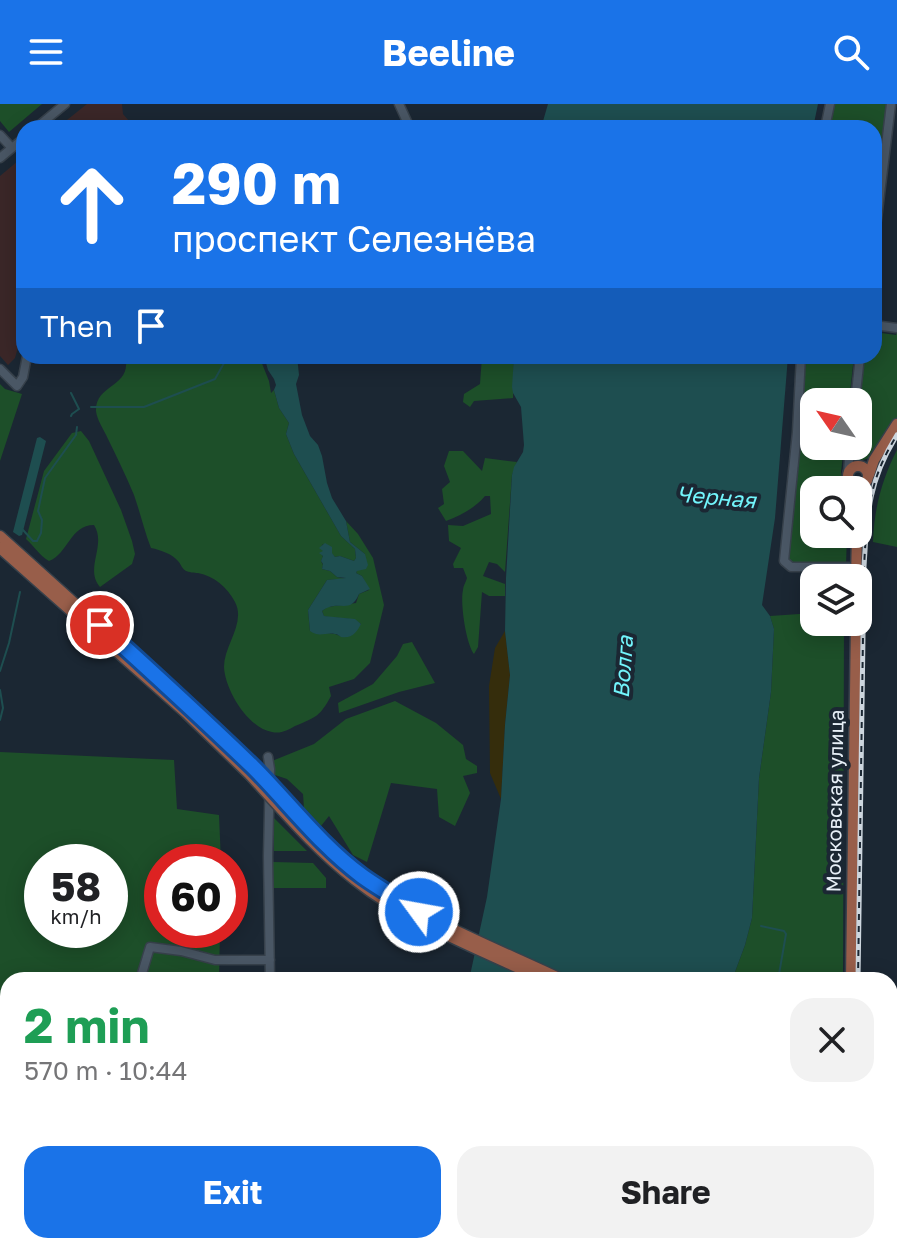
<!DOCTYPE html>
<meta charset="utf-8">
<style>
:root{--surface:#fff;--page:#f2f2f2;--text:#202124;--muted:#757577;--accent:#1a73e8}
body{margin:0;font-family:"Golos Text",sans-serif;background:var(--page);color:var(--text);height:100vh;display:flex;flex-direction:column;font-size:30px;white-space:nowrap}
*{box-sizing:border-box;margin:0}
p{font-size:26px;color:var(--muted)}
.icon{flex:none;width:44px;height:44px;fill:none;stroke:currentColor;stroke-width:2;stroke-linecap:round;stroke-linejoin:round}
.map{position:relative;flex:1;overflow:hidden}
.side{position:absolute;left:0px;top:868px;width:898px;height:282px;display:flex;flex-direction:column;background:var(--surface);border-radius:24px 24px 0 0;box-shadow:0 4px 20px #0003}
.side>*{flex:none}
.hud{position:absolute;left:16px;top:16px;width:866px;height:244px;border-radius:24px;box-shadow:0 4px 20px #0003;background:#1a73e8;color:#fff;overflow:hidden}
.needle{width:52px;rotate:304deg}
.tools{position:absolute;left:800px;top:284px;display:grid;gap:16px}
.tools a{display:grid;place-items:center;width:72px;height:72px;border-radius:16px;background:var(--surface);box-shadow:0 4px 20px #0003;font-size:40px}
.speed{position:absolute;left:24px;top:740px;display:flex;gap:16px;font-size:40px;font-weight:700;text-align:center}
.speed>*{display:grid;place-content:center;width:104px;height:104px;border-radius:50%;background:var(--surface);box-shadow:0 4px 20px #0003;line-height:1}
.speed small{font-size:20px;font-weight:400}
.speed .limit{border:12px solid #d22;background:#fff;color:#111}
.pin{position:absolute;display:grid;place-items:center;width:68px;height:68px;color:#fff;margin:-34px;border:4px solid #fff;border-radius:50%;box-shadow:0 2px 8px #0007}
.me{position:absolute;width:88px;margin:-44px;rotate:302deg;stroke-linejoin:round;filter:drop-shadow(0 0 6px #0008)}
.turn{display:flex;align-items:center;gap:28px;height:168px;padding:0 24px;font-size:36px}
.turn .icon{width:104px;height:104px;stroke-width:2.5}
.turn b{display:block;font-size:56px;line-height:68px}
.then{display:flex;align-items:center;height:76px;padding:0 24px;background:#0003;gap:16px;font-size:30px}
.round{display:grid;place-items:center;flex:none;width:84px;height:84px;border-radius:24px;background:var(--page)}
.summary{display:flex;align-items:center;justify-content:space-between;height:136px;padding:0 24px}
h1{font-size:48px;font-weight:700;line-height:60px;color:#1e9e55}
.cta{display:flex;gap:16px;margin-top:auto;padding:16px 24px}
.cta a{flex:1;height:92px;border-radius:24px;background:var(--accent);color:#fff;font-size:32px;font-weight:700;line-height:92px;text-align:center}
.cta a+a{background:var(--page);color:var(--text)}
header{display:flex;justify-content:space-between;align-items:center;height:104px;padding:0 24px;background:var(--accent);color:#fff;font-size:36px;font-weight:700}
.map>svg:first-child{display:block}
.commercial{fill:#3b2728}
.green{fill:#1d4f29;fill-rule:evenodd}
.sand{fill:#352d0c}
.water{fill:#1e4e50}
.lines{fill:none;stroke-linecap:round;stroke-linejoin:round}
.stream{stroke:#1e4e50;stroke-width:2}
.minor-casing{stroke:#37414b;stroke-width:11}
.major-casing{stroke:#37414b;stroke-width:13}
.minor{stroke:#4a5765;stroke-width:8}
.major{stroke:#985e4a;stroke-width:10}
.rail-casing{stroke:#cdd6de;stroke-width:5}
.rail{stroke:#1b2733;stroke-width:2;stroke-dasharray:6;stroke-linecap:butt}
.major-bridge-casing{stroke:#37414b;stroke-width:13;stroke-linecap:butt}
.major-bridge{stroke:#985e4a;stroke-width:10}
.route-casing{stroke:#114b97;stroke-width:20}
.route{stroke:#1a73e8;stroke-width:14}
.labels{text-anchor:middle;stroke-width:8;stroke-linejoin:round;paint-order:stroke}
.street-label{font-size:20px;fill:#e7eff7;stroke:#1b2733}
.water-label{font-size:22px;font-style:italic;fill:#72f5fc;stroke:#1b2733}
</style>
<header><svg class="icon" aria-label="menu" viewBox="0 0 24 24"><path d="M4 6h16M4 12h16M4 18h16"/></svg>Beeline<svg class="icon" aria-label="search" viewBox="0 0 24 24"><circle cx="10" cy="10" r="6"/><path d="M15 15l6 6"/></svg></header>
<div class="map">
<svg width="897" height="1149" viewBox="0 0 897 1149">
<rect width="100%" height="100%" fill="#1b2733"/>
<path class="commercial" d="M87,0H122L123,10L135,24H57Z
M24,52V222L15,254L8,261L0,252V72Z"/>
<path class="green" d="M0,0H42L9,28L0,17Z
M831,0H887L874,104V24H825Z
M874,224L880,225L881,229L896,231L897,227V314L872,353L857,358L854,354L855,342H858V315L864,252H874Z
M125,252H259L269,277L271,289L274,286L279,304L289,319L286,330L294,350L341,432L355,445L356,454L354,457L340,452L335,453L323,440L321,443L324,448L321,449L323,453L321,457L323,461L322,465L330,467L337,473L346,475L327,476L308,506L310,527L335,530L343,533L361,520C351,512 336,515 324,512L322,507L327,503L356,499L359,490L369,486L362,472L356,469L365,450L350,438L346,417L358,430L373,454L384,501L370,559L354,575L329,583L331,592C320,612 317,613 295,622C288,626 281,630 272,628C248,624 225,586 224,563C224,541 246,519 235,498C227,483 214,472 198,469C195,469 188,468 186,467C182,465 181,460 178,457C172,450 161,446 151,444C144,426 140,408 134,391C126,372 117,353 108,335C104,326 97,316 96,307C95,279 133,284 125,252Z
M482,252H514L513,294L474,297L470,303L463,298L464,290L480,280Z
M802,252H854L849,298H814V342H844L841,368L844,386H814V430H847L846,461L792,462L786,456Z
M0,280L5,285L22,290L0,357Z
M81,327L89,337L121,406L132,437L135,450L132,460L100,483C84,465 107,441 94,421C70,421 68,450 49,457C39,451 35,443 26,435L44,367L72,329Z
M897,346V443L873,438C874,405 882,375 897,346Z
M449,347H463L482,367L485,354L517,358L512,371L505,468L497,460L489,458L483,472L505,480V492H489L482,488L478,543L474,550C466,540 460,499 463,486C463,482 466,478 467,474L463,464H454L453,460L461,444L449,437L448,421L463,422L491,410L490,392H485C474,405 461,411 446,417L438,404L444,400L442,385L450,378L444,362Z
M814,509V518H844L843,876H732L745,841L752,814L759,674L771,588L774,525L770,512Z
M412,538L435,579L399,588L339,609L338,599L373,580L397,552L403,540Z
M395,597L436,619L463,641L466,655L477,662V669L463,672L470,689L455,722L439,713L437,685L391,679L367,758L353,751L329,712L321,722L304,704L303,690L287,675L275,671L272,657L314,640L346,615Z
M0,648L174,656L177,705L219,711L221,758H162V826H220L219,876H8V1142H178L176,1149H0ZM42,758H110V826H42Z
M274,714L307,747H274Z
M273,758L313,759L326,774V784H272Z
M890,1055H897V1149H892L890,1132Z
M660,1142H722L715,1149H659Z"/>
<path class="sand" d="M505,527L510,571L505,621L501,695L490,669L489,582L495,544Z"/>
<path class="water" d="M548,0H818L813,24H541Z
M264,252H297L299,271L296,280L302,311L310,332L318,341L322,352L327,379L332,394L346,417L350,438L365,450L368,461L366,465L357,467L356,469L362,472L370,485L359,490C350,512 338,494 322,507L324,512L355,515L361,520C357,528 352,535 341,533C339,532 338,530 335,530C325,528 320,534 310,527L308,506L327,476L346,474L337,473L330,467L322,465L323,460L321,457L323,452L319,449L323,447L319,444L325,439L332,443V449L335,453L340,452L354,457L356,454L355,445L341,432L294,350L286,330L289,319L279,304L274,286L276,281L274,275L268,266Z
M514,252H788L775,414L762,501L770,512L774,525L771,588L759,674L752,814L745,841L732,876H469L487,793L501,695L505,621L510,571L505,527L506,474L512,371L514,363L523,348L524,341L521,303L513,289L512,283Z
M40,333L46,337L22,431L19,432L13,428L37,334Z
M380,1142H660L659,1149H377Z"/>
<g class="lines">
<path class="stream" d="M71,289L79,305
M91,303H144L215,275L228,252
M71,312L72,310L79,305
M23,426L33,437H37L41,429L42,416L38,407L45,374L76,331L77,323
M0,567L9,539L20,488
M0,586L3,604L0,616
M761,822L784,827L786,830L778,876
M712,1142L715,1149"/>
<g class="minor-casing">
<path id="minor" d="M399,0L410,24
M36,24L65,0
M825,24L830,0
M0,31L12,44
M0,54L24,34
M874,139L891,0
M874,221L897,224
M801,252L797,328L784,457L791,463H849
M0,265L17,282L23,273L27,252
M855,298L860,252
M848,369L850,342
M268,653L270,665L268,752L270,876
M140,876L150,843L181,847L215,856H270
M57,1149L59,1142
M226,1149L227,1142"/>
</g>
<g class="major-casing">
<path id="major" d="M848 372a10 10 0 1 1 20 0a10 10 0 1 1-20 0Z
M869,371L874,356L897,320
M858,399L865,380
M0,432L191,604L256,667
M0,444L186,609L251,672
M856,474L857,430
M851,876L856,518
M890,1009H897
M890,1020L897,1022
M890,1028L897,1030
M890,1050H897
M888,1142L889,1149"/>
</g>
<use href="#minor" class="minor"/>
<use href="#major" class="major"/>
<g class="rail-casing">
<path id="rail" d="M858,876L864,463C867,411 868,377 897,331
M881,1142L882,1149"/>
</g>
<use href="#rail" class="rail"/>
<g class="major-bridge-casing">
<path id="major-bridge" d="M256,667C289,703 322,742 361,771C421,816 496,844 563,876
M251,672C284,708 316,746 355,776C409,819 483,847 545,876"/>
</g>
<use href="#major-bridge" class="major-bridge"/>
</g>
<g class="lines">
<g class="route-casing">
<path id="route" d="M100,521C152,568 203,615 253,663C289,699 320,741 362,772C380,785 400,796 419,808"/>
</g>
<use href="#route" class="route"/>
</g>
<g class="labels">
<g class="street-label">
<text transform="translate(835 697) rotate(-89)" y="7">Московская улица</text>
</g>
<g class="water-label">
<text transform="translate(716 393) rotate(5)" y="8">Черная</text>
<text transform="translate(623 563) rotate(-86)" y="8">Волга</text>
</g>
</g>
</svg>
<div class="tools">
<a><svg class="needle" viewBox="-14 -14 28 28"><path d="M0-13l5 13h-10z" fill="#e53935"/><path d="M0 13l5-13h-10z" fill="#757577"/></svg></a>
<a><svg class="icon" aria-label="search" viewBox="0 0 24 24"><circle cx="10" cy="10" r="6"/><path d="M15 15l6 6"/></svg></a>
<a><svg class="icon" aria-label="layers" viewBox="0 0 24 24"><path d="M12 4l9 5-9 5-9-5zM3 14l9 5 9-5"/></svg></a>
</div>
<div class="speed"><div>58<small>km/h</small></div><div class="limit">60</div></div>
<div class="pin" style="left:100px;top:521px;background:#d93025"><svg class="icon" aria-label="arrive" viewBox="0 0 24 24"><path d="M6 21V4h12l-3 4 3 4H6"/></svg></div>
<svg class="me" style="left:419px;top:808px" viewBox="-20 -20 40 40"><circle r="17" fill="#1a73e8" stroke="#fff" stroke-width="3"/><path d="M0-11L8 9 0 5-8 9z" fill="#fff"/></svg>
<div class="hud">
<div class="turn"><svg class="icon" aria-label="ahead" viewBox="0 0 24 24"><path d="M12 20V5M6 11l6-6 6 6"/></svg><div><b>290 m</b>проспект Селезнёва</div></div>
<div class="then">Then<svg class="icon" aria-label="arrive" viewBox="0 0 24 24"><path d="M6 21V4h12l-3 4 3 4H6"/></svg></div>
</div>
<section class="side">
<div class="summary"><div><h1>2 min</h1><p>570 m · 10:44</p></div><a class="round"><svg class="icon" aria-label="close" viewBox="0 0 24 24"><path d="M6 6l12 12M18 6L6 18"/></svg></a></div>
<div class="cta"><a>Exit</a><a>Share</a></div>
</section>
</div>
